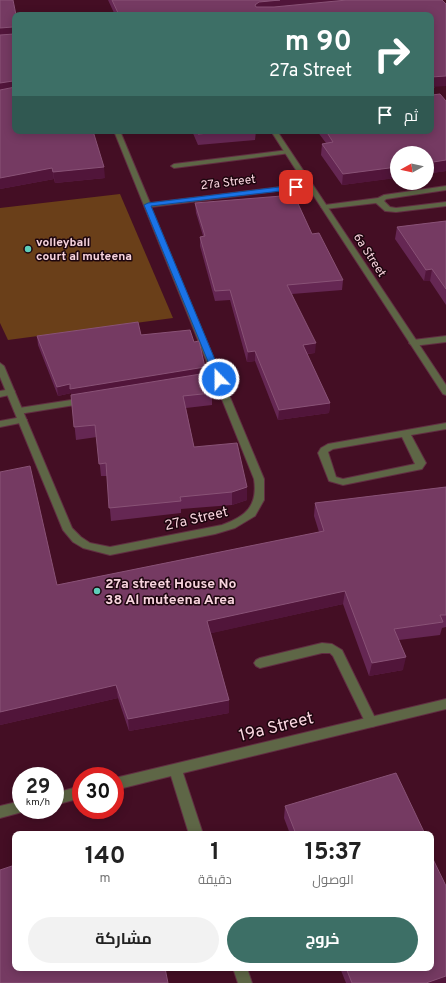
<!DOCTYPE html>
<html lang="ar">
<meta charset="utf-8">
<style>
:root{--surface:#fff;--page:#f2f2f2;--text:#222;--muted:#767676;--accent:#3d6f66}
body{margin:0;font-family:Overpass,Cairo,sans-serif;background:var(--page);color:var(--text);direction:rtl;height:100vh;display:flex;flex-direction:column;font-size:15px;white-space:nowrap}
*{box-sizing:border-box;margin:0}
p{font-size:13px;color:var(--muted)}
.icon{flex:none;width:22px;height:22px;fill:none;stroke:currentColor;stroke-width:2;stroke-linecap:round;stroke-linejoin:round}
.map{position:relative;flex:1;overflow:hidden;direction:ltr}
.sheet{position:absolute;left:12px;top:831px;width:422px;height:140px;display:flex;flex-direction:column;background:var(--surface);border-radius:8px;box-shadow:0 2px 10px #0003;direction:rtl}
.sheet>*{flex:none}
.hud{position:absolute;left:12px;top:12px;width:422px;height:122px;border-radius:8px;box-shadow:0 2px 10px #0003;direction:rtl;background:#3d6f66;color:#fff;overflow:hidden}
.needle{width:26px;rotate:262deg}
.controls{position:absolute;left:390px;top:146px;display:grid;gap:8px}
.controls a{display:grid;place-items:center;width:44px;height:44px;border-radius:50%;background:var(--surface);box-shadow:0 2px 10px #0003;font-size:20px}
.speed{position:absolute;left:12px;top:767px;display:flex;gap:8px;font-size:20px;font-weight:700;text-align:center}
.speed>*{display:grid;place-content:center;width:52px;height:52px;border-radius:50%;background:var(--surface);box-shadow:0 2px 10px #0003;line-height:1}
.speed small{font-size:10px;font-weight:400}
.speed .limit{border:6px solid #d22;background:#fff;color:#111}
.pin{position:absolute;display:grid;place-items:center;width:34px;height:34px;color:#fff;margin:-17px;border-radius:8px;box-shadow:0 2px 6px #0006}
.me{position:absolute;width:44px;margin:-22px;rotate:338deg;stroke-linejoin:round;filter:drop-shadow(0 0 3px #0008)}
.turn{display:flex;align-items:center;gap:14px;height:84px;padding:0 16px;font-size:18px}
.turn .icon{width:52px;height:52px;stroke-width:2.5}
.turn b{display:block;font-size:28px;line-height:34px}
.then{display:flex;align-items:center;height:38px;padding:0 16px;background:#0003;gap:8px;font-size:15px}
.eta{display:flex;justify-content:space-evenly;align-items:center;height:68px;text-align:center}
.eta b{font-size:24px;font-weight:700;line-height:28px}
.button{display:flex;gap:8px;margin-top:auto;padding:8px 16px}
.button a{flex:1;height:46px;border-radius:24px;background:var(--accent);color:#fff;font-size:16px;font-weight:700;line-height:46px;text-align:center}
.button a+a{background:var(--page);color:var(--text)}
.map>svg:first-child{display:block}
.green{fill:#6a3f19}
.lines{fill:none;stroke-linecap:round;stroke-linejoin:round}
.service-casing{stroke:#612e42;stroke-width:2}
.minor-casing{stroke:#612e42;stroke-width:2}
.service{fill:#5e6646;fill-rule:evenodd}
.minor{fill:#5e6646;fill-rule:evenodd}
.wall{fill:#652753}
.shaded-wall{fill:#51153a}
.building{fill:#753a62;stroke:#895276}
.route{fill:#1a73e8;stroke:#114b97}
.poi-dot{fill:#5dceb9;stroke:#1d060e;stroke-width:1.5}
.labels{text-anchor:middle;stroke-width:3;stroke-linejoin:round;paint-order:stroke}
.far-street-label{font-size:12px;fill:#f8d4de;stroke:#1d060e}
.far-poi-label{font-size:12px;font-weight:bold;fill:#f8d4de;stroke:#1d060e;text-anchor:start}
.street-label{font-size:14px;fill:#f8d4de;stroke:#1d060e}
.poi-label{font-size:14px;font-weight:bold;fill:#f8d4de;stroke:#1d060e;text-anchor:start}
.near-street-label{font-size:17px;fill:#f8d4de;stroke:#1d060e}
</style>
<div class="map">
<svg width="446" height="983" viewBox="0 0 446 983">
<rect width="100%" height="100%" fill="#440e24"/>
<path class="green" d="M120,194L173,318L8,340L0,323V208Z"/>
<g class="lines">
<g class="service-casing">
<path id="service" d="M288,150L290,151V153L174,168L171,166L174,164Z
M446,186V190L386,199L384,201L390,207L396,208L446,202V206L396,212L385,211L376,203L325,209L321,207L325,205L378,198L384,195Z
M446,336V342L413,346L409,343L413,340Z
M11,389L14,390L15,392L14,394L0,397V391Z
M84,398L89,401L87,403L19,414L14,411L19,408Z
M22,417L25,418L27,420L25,422L0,427V421Z
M446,423V429L411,435L426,463L422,469L343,485L329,481L318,453L321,448L328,444ZM402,437L415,464L343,479L336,477L328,452L333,449Z
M322,643L332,644L342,650L377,722L375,726L371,727L367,726L333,656L330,653H322L260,668L256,666L254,663L256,660L260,658Z"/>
</g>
<g class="minor-casing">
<path id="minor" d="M114,131H120L150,203L305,184L271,131H277L446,385V395L443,394L308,187L151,207L264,479V500L255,516L235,528L215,534L110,555L83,548L73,542L63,530L0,377V363L4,366L72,528L81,537L90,543L110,547L222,525C246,516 258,506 254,479Z
M446,699V709L183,773L203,834H189L171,776L115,790V778Z
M81,786V798L55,805V793Z
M21,801V810H26V811L0,818V806Z
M233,968H247L252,983H238Z"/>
</g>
<use href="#service" class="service"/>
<use href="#minor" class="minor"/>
</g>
<path class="wall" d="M0,0L16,15L15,131L105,178L55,183L54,179L0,189Z
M108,0H442L433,95L446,101V171L342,185L321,155L322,144L326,143L317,131H431V15H115Z
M192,131H256L255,140L198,145Z
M195,203L312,234L343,280L342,290L292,294L315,353L307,354L330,403L329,413L278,420L255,361L247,362L230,300L215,301L200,246V237L203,236L196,213Z
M446,221V305L430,281H424L395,239L397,227Z
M141,335L194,342L205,367V373L212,393V405L186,408L194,447L247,487V500L232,505L181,509V513L111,521L107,476H101L97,437L76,440L71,393L58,396L38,345L37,336Z
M0,472L57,585L319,532L314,516L315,503L446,487V627L442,628L440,635L399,640L403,670L369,676L343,604L211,633L229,700V713L129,731L118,698L0,725Z
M285,806L425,834H290L284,818Z
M340,968H431L446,983H346Z"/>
<path class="shaded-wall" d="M280,0H377L255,15V5L259,2Z
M13,27L15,36L0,38V28Z
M446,76V86L431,87V77Z
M13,81L15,92L0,94V83Z
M434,88L433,98L431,99V89Z
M446,160V171L427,174V163Z
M104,167L105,178L55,183L53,172Z
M397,167V178L342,185L343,174Z
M52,168L54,179L0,189V178Z
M432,269L430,281H424L426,270Z
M316,343L315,353L302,354L303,345Z
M255,351V361L247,362L248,352Z
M205,367V376L71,398V393L58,396L57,387L70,384Z
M330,403L329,413L278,420L279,410Z
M247,487V500L232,505V492Z
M345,591L343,604L208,634L207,621Z
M406,657L403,670L369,676L372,663Z
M116,685L118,698L0,725V712Z
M229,700V713L129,731L128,719Z
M446,976V983H426Z"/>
<path class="building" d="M0,0H13L16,15H15V32L13,27L0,28Z
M112,0H280L259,2L255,5L256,7H274L347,0H442L446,4V76L431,77V15H119Z
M15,32V131H93L104,167L53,172L52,168L0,178V90L15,87L13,81L0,83V35L14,34Z
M431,83L434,88L431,89L432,95L440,94L446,101V160L427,163V153H397V167L343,174L322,144L333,142L326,131H431Z
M197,131H232L198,134Z
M294,195L312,234L319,233L343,280L287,285L316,343L303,345L330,403L279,410L255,351L248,352L230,290L215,291L200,237L205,236L195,203Z
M446,221V289L432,269L426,270L397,227Z
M138,322L141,335L190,330L194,342L199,341L205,367L70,389V384L57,387L37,336Z
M207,373L212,393L183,396L194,447L237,443L247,487L232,492L180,497L181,501L109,508L106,463L99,464L95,425L74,427L71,395Z
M30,466L57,585L324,531L315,503L446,487V615H440L443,622L394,629L406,657L372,663L345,591L207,621L229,700L128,719L116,685L0,712V472Z
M396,773L425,834H296L285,806Z
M431,855L446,886V976L426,983H352L346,968H431Z
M15,865V968H165L168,983H0V870Z"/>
<path class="route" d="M296,185L298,186V189L151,206L223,379L222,381H216L144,205L148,203Z"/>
<g class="poi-dot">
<circle cx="28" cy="249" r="4"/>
<circle cx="97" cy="591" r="4"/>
</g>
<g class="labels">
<g class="far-street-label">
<text transform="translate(228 182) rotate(-7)" y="4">27a Street</text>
<text transform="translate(370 255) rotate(57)" y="4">6a Street</text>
</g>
<g class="far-poi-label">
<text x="36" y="246">volleyball<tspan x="36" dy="14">court al muteena</tspan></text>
</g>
<g class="street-label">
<text transform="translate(196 518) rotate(-13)" y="5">27a Street</text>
</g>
<g class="poi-label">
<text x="105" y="588">27a street House No<tspan x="105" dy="16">38 Al muteena Area</tspan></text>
</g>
<g class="near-street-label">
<text transform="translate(276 726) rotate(-14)" y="6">19a Street</text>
</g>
</g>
</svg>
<div class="controls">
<a><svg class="needle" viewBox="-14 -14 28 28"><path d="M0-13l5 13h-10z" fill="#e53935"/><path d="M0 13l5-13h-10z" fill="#767676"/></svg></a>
</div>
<div class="speed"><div>29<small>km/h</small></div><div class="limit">30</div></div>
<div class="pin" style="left:296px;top:187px;background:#d93025"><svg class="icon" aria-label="arrive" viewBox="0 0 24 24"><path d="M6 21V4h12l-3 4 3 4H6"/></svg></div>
<svg class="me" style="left:219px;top:379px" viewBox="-20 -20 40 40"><circle r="17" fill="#1a73e8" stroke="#fff" stroke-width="3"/><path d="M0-11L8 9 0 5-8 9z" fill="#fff"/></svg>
<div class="hud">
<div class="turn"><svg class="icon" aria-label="right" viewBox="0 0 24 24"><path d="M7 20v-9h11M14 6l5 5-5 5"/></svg><div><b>90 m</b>27a Street</div></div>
<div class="then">ثم<svg class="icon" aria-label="arrive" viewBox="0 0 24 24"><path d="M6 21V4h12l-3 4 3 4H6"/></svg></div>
</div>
<section class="sheet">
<div class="eta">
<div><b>15:37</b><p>الوصول</p></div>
<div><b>1</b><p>دقيقة</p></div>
<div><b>140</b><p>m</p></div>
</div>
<div class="button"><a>خروج</a><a>مشاركة</a></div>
</section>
</div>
